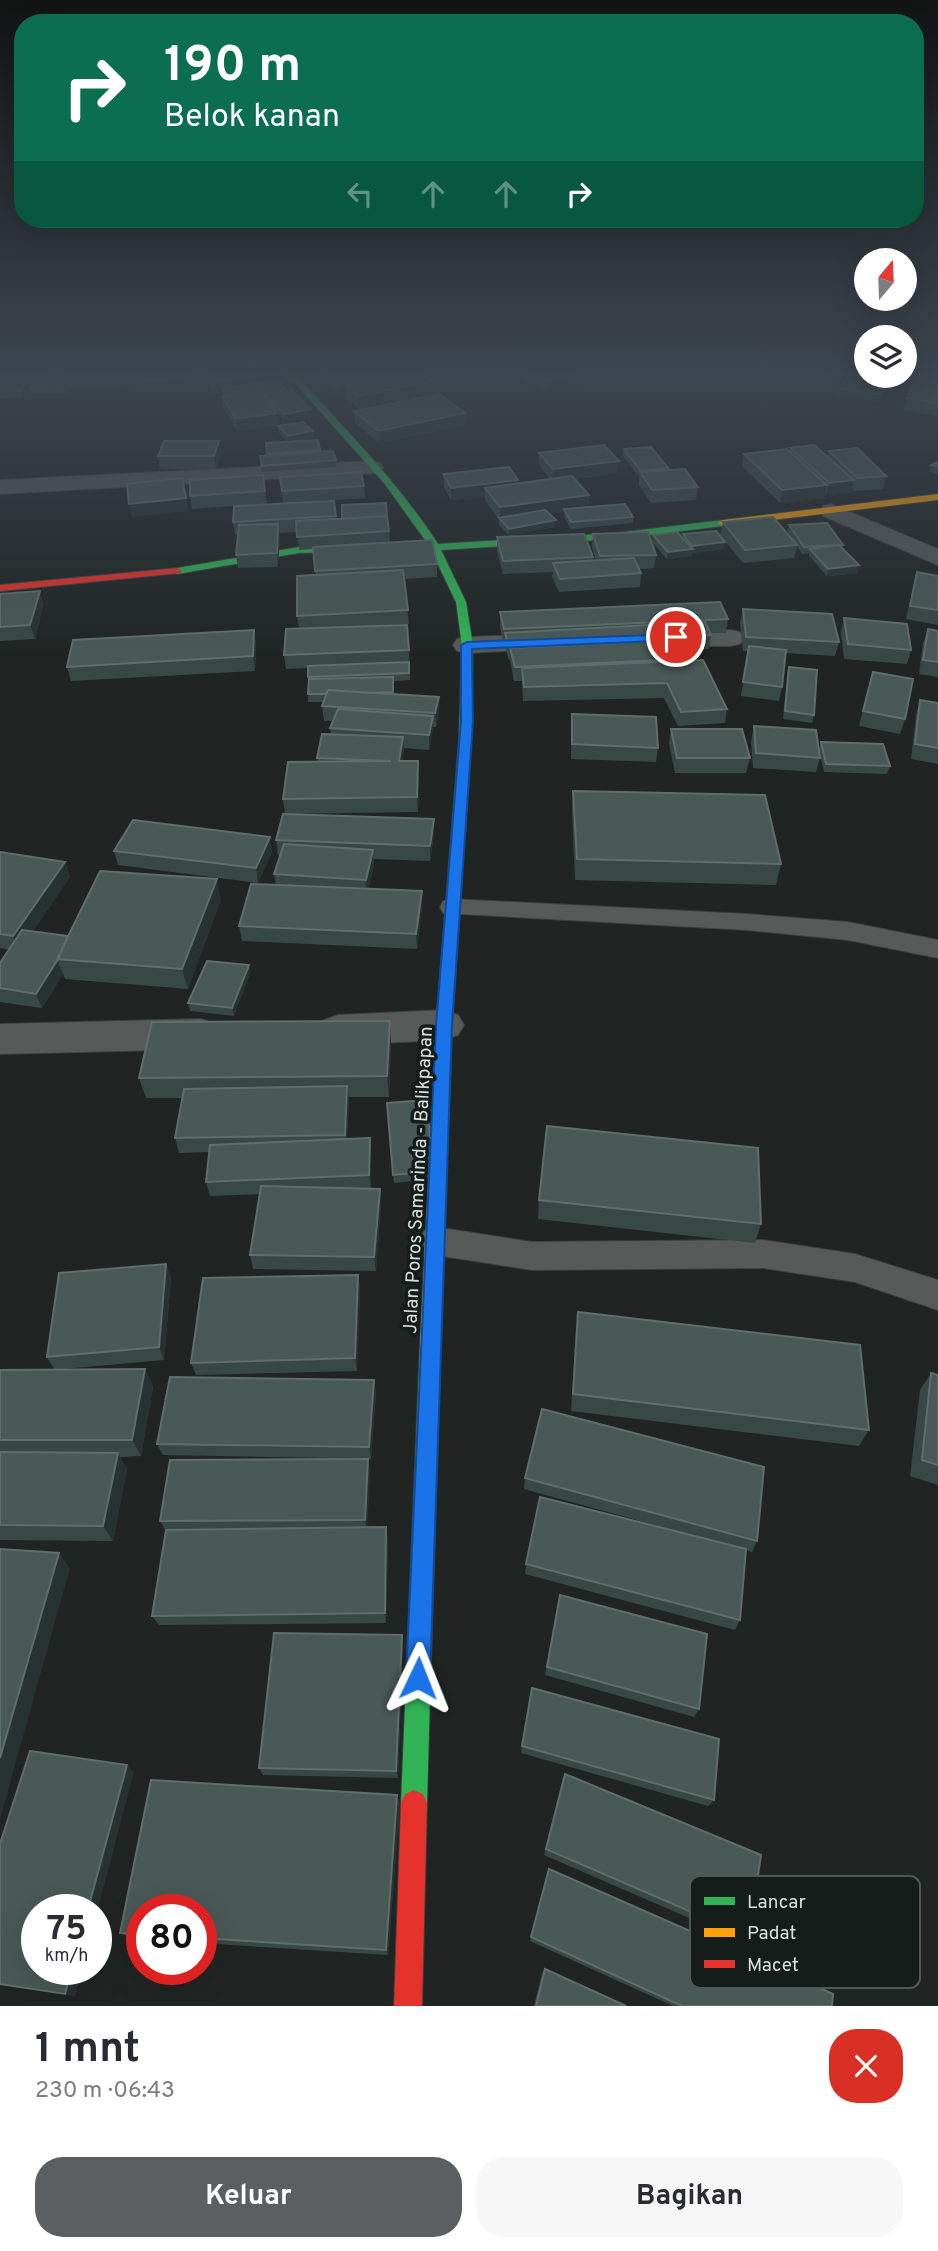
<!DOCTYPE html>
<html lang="id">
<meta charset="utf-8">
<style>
:root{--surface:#fff;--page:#f7f7f7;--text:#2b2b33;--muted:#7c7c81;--accent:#5c5f62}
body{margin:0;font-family:Overpass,sans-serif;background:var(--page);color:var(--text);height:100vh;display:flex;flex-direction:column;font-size:26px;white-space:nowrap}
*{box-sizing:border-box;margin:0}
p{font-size:23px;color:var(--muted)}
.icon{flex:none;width:38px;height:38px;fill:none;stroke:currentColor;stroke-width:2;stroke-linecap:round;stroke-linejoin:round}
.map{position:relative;height:2006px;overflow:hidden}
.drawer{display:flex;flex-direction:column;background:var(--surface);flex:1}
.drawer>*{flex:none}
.banner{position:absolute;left:14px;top:14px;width:910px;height:214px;border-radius:28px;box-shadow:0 7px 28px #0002;background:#0b6e4f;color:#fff;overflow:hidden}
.needle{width:46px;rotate:19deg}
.controls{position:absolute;left:854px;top:248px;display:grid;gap:14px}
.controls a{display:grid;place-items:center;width:63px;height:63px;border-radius:50%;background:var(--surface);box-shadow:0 7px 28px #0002;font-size:35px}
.speed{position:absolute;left:21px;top:1894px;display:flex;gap:14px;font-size:35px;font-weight:700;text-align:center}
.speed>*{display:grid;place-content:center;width:91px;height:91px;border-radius:50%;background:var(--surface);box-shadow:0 7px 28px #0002;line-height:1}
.speed small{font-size:18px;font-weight:400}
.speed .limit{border:10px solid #d22;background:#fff;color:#111}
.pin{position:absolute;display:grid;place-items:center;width:60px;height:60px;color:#fff;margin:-30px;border:4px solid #fff;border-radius:50%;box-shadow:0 2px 7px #0007}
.me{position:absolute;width:77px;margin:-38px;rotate:2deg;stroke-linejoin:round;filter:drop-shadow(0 0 5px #0008)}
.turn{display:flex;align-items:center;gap:24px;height:147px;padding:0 35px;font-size:32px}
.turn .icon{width:91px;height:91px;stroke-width:2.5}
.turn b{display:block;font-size:49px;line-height:60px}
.lanes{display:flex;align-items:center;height:66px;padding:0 35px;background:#0003;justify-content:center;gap:35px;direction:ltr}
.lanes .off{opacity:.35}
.round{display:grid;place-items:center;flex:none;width:74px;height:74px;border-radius:28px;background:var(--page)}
.headline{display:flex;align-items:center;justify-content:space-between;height:119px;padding:0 35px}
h1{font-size:42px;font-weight:700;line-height:52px}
.button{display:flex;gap:14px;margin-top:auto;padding:14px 35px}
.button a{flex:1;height:80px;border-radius:28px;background:var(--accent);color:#fff;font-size:28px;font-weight:700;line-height:80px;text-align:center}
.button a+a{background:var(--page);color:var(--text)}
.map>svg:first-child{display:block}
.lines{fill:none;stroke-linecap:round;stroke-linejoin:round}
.lane-casing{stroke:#3b403f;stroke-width:2}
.street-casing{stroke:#3b403f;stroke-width:2}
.fast-casing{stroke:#3b403f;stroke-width:2}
.slow-casing{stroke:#3b403f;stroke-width:2}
.jam-casing{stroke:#3b403f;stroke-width:2}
.lane{fill:#565b5a;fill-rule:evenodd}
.street{fill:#565b5a;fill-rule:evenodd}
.fast{fill:#30b455;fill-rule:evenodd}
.slow{fill:#ff9f0a;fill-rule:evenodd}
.jam{fill:#e5322d;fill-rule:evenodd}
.wall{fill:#384845}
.shaded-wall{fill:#273331}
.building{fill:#495956;stroke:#606e6b;stroke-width:2}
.route{fill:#1a73e8;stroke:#114b97;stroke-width:2}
.labels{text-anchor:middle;stroke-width:7;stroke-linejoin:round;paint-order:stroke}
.street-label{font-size:19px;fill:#d9dfdd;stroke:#151d1b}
.key{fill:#151d1b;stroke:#505755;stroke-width:2}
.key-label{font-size:19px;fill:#d9dfdd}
</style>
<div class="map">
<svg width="938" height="2006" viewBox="0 0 938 2006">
<rect width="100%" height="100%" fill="#202524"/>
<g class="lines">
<g class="lane-casing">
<path id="lane" d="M452,899L747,914L848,922L938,940V958L848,940L747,930L443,913L440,907L443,901Z
M435,1227L532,1242L763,1240L855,1254L938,1280V1310L855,1282L763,1268L532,1270L435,1255L424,1251L419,1241L424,1231Z"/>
</g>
<g class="street-casing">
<path id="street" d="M46,373L60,376L199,373L190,379L60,388L42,384L0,386V374Z
M285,373H320L318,377L293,382L286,380L283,376Z
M372,461L380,463L383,468L380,473L0,494V480Z
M831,504L938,549V565L823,516L819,511L823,506Z
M658,630H730L740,632L744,638L740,644L730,646H658L648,644L644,638L648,632Z
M556,634L566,636L570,642L566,648L467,653L457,651L453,645L457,639L467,637Z
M444,1010L458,1015L464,1025L458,1035L444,1040L338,1045L324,1040L318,1030L324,1020L338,1015Z
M201,1019L215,1024L221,1034L215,1044L201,1049L0,1054V1024Z"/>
</g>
<g class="fast-casing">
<path id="fast" d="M286,373H294C344,428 397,481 438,544L616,533L723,520L728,523L723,526L616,539L441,550L466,602L473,646L470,761L460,880L455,882L448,877L459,738L462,646L456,602L431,550L299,553L177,574L172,571L177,568L299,547L428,544L384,483Z
M430,1336L437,1338L440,1345L427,1803L423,1812L414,1816L405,1812L401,1803L420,1345L423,1338Z"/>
</g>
<g class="slow-casing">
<path id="slow" d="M938,494V500L723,526L718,523L723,520Z
M455,872L462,877L452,1025L440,1345L437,1352L430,1354L423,1352L420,1345L436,1025L448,877Z"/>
</g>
<g class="jam-casing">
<path id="jam" d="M177,568L182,571L181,573L0,591V585Z
M414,1790L423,1794L427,1803L422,2006H394L401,1803L405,1794Z"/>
</g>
<use href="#lane" class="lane"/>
<use href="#street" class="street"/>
<use href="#fast" class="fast"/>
<use href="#slow" class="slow"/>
<use href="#jam" class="jam"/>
</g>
<path class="wall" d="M61,373L111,374L141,373L134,374L135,386L77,390L76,384L77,377H66L67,382L65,393L31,394L30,388L61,376Z
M195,373H283L285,385H282L286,391L312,416L284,420L275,410L278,425L237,431L224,408L222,396H223L222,393L215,394L207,381L199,382Z
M325,373H421L433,393L359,408L346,398V394L338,395L326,384Z
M523,373H613V376L547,392L523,380Z
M818,373H861L859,377L866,378L867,376H894L892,384L887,383L879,401L838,396L840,389L846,379L818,376Z
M905,373H936L935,377L937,378L938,375V413L937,416L903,410L906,398L931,382L932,379L902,376H905Z
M0,380H26L28,386L23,397L0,398Z
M354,411L465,413V425L379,443L355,423Z
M278,426L313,431V438L292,442L318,440L320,452L336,460V467L262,472L260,456H267V454L288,442L279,433Z
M219,441L221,453L216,469H160L158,456Z
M790,448L827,457L829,451L886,476L883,489L854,491L852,489L851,493L826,495L825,494L824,498L780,503L742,466L744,454L790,452Z
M623,449L668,468V470L698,487L696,500L651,503L639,485V477L623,456Z
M539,453L617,473L575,479L589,495L588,507L633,517V523L571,529L564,516V512L549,514L555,527L509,535L499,525V520L485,500V497L451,500L444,487L443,474L518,480V483L550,479L539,465Z
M938,462V475L929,471L931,465Z
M263,475L267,504L244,505L283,503L280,477L364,486L365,498L307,502L334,501L336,519L388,521L390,543L437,564V577L404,579L409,624L374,626L409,650L410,680L394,681V694L439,697V711L436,727H433L429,750L404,748L402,761L419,776L418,812L285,814L283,799L318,762L317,758L331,735L330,728L333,721H324L322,706L324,702H308V668L286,669L284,655L299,628L297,616L315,575L313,549L299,550L297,532L279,533L278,567L238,568L236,555L238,535H235L233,522L234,506L192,509L190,496Z
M723,522L792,539L787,532L789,525L843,545L842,548L858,573L827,576L809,556V553L802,554L797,546L794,558L743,563L720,535Z
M593,534L656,555L654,568L639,569L641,573L640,587L559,592L552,577L553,572L503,574L497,551V537L593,557V561H596L592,547Z
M683,534L724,549L692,553V556L667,559L652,542L653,535L682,538Z
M917,572L938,576V625L906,619Z
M40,591L43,605L35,639L0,641V594Z
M743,609L839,642L835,656L785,653L782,687L779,701L741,696L748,651H743L740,623Z
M500,612L728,619L726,633H710L711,635L709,649L679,651L682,661L727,709L725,723L678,726L664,698L523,701L522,681H514L510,660H509L505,647V643H503L500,626Z
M844,618L911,650L907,664L844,659L841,632Z
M928,629L938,631V677L919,674L923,643Z
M256,644L255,671L71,681L67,667Z
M789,667L814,715L812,723L783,719L787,675Z
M869,686L905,719L900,734L859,726Z
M920,700L938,703V764L911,759L916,715Z
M572,714L658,748L656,762L571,759Z
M754,726L820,758L816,772L753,768L751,741Z
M671,729L750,758L746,773H675L669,744Z
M821,742L890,766L887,774L824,772L819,750Z
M573,791L781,864L776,885L575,880L572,812Z
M434,819V834L430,861L374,859V865L368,889L422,891V906L417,949L242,941L239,926L276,885L274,874L280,855H278L276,840Z
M114,851L272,852L258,883L118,865Z
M0,852L65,862L70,877L33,931L68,936L221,899L188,989L65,979L63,974L42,1008L0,1002V963L9,950L0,948Z
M249,965L250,973L234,1016L190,1011L188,1003Z
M391,1042L389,1097H349L347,1139L370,1138L371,1152V1188L380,1189L381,1203L376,1271L253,1269L250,1255L260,1194L210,1196L206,1182L209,1152L179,1153L175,1138L183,1098H146L139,1078Z
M387,1103L434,1171V1179L394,1183Z
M539,1200L761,1224L755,1243L538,1219Z
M358,1275L360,1288L357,1371L196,1375L191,1363Z
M171,1277L164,1360L63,1369H145L153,1387L141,1456L120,1457L127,1469L113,1541L0,1540V1370L54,1369L47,1357Z
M578,1312L869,1430L859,1446L571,1411L576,1331Z
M931,1373L938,1375V1485L910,1476L920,1390Z
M376,1392L371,1459L163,1455L157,1444Z
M370,1471L367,1527L388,1538L386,1623L159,1625L152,1616L166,1531L160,1521Z
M525,1478L757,1541L752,1552L746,1550L740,1620L735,1630L525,1574L526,1564L691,1535L524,1489Z
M560,1595L699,1709L694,1717L545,1675Z
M403,1644L398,1778L263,1775L259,1768Z
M532,1688L714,1800L708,1806L521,1753Z
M565,1774L749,1937L742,1941L544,1855Z
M151,1780L397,1795L400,1804L388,1955L201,1943V1909H142V1939L132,1938L120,1933Z
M547,1874L832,2006H673L530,1941Z
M545,1969L626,2006H534L542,1973Z"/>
<path class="shaded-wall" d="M198,373H206L207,381L199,382Z
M283,373L285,385L224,392L222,388V393L215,394L213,382Z
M394,373H416L345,386L346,394L338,395L337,384Z
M578,373H613V376L547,392V381Z
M66,376L67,382L65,393L63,387Z
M26,380L28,386L23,397L21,391Z
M433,381V393L359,408L358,396Z
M887,381L886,387L879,401L880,395Z
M311,409L312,416L284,420V414Z
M277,413L278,425L237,431L236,419Z
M465,413V425L379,443L378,431Z
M313,431V438L288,442V436Z
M219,441L221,453L216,469L214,456Z
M619,461L617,473L552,481L553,469Z
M518,480V493L485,488V497L451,500V488Z
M854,480L851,493L826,495L829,483Z
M827,485L824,498L780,503L782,490Z
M589,495L588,508L564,509V512L501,520L500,518V507Z
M186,498L189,511L132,517L129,504Z
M556,520L555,527L509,535V529Z
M278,524L280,537L278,567L277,553Z
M725,542L724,549L692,553V556L667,559L668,552L691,549L692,546Z
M859,565L858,573L827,576L828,569Z
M40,591L43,605L35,639L30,625Z
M254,630L256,644L255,671L253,656Z
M439,697V711L436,727L435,713Z
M433,716V731L429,750V735Z
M403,737L404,752L400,776L399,761Z
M418,761L419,776L418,812L417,797Z
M434,819V834L430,861V846Z
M270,837L272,852L258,883L256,868Z
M373,850L374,865L367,895L366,880Z
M65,862L70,877L19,951L13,936Z
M217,879L221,899L188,989L182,969Z
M422,891V906L417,949L416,934Z
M57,959L63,974L42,1008L36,994Z
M249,965L250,973L234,1016L232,1008Z
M390,1021L391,1042L389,1097L387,1076Z
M347,1086L349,1100L346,1150L345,1135Z
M370,1138L371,1152V1189L369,1175Z
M380,1189L381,1203L376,1271L374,1257Z
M166,1264L171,1277L164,1360L159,1347Z
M358,1275L360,1288L357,1371L355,1358Z
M145,1369L153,1387L141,1456L132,1440Z
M374,1380L376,1392L371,1459L369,1447Z
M118,1453L127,1469L113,1541L103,1526Z
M368,1459L370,1471L367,1531L365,1520Z
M386,1527L388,1538L386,1623L385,1613Z
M59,1553L70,1568L0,1819V1758Z
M402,1635L403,1644L398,1778L396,1771Z
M127,1765L134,1772L96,1916V1909H88Z
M397,1795L400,1804L388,1955L386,1950Z
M72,1969H82L75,1997L65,1994Z"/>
<path class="building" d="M117,373H134V380L76,384L77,376Z
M208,373H281L213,382Z
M326,373H396L397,374L337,384Z
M411,373H421L433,381L358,396L345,386Z
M533,373H578L547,381Z
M66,376L63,387L30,388L33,378Z
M848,376L887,381L880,395L840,389Z
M933,377L938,378V383L931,382Z
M916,379L938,383V403L906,398Z
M0,380H26L21,391L0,392Z
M279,381L286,391L292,390L311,409L284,414L265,395L281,391L263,393L261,391L226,396L222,388Z
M261,391L277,413L236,419L222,396Z
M439,394L465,413L378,431L354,411Z
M303,422L313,431L288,436L278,426Z
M318,440L320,450L267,454L266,443Z
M164,441H219L214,456H158Z
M604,445L619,461L553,469L539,453Z
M814,445L854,480L829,483L790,448Z
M651,447L668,468L641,471L623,449Z
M857,448L886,476L857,478L829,451Z
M787,449L827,485L782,490L744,454Z
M333,451L336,460L262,466L260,456Z
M938,462V467L931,465Z
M509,467L518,480L451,488L443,474Z
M685,469L698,487L652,490L640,472Z
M361,472L364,486L282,491L280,477Z
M263,475L265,491L190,496V480Z
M572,476L589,495L500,507L485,488Z
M182,478L186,498L129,504L127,484Z
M334,501L336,516L233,522L234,506Z
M386,503L387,519V516L342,519V505Z
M625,504L633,517L571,522L564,509Z
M545,510L556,520L509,529L499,518Z
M387,516L389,531L297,537L296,521Z
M773,517L797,545L745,550L723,522Z
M827,523L843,545H839L859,565L828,569L810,549L838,545L804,547L789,525Z
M278,524L277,553L236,555L239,525Z
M716,531L725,542L692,546L683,534Z
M648,532L656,555L600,556L593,534Z
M677,532L693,549L668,552L653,535Z
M584,534L593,557L503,561L497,537Z
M432,540L437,564L315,571L313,547Z
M634,558L641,573L560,579L553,563Z
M403,570L408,610L297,616V576Z
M917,572L938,576V610L910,606Z
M40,591L30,625L0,627V594Z
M720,602L728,619L504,629L500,612Z
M743,609L832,614L839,642L746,637Z
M844,618L907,624L911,650L848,644Z
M705,622L711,635L509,646L505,633Z
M407,625L409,650L284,655L286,629Z
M928,629L938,631V662L923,660Z
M254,630L253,656L67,667L73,640Z
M674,640L682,659L515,667L510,648Z
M749,646L786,650L782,687L743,682Z
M703,660L727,709L681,712L667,683L524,687L522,668Z
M409,662V673L308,677V666Z
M789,667L817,670L814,715L785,711Z
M873,672L913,679L905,719L863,711Z
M393,677V692L371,693L328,690L326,694H308L309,679Z
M328,690L439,697L435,713L322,706Z
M920,700L938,703V748L915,744Z
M338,709L433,716L429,735L330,728Z
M572,714L656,717L658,748L572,744Z
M754,726L816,730L820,758L756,753Z
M671,729H742L750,758H677Z
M322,734L403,737L399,761H418L417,797L283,799L288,762L391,761L317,758Z
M821,742L883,744L890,766L826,764Z
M573,791L765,795L781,864L577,859Z
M283,814L434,819L430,846L276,840Z
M133,820L270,837L256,868L114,851Z
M284,844L373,850L366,880L274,874Z
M0,852L65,862L13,936L0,934Z
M100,871L217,879L182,969L57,959Z
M251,884L422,891L416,934L239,926Z
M22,930L68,936L58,959L36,994L0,988V963Z
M207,961L249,965L232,1008L188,1003Z
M390,1021L387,1076L139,1078L152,1022Z
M347,1086L345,1135L175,1138L184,1089Z
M426,1100L434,1171L393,1175L387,1103Z
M547,1126L758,1148L761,1224L539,1200Z
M370,1138L369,1175L206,1182L210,1145Z
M261,1186L380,1189L374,1257L250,1255Z
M166,1264L159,1347L47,1357L59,1273Z
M358,1275L355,1358L191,1363L203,1278Z
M578,1312L860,1345L869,1430L573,1394Z
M145,1369L132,1440H0V1370Z
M931,1373L938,1375V1465L922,1460Z
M170,1377L374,1380L369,1447L157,1444Z
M542,1409L764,1467L757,1541L525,1478Z
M0,1452L118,1453L103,1526L0,1525Z
M368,1459L365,1520L160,1521L170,1460Z
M540,1497L746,1549L740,1620L526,1564Z
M386,1527L385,1613L152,1616L166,1530Z
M0,1549L59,1553L0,1758Z
M560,1595L707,1634L699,1709L547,1667Z
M274,1633L402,1635L396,1771L259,1768Z
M532,1688L719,1739L714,1800L522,1746Z
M30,1751L127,1765L88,1909H37V1969H72L65,1994L0,1984V1844Z
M565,1774L761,1855L749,1937L546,1849Z
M151,1780L397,1795L386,1950L201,1938V1909H142V1934L120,1933Z
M549,1869L833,1994L832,2006H682L531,1937Z
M545,1969L626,2006H536Z"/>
<linearGradient id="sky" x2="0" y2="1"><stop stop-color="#121414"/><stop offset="0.57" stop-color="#3c4650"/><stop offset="1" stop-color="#3c4650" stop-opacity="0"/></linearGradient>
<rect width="938" height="654" fill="url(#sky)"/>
<path class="route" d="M676,634L682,637L680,640L472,649L473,721L452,1025L430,1678L427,1687L418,1690L409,1687L406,1678L436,1025L461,721V645L467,642Z"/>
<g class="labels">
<g class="street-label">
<text transform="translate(417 1180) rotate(-87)" y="7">Jalan Poros Samarinda - Balikpapan</text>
</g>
</g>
<rect x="690" y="1876" width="230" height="112" rx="10" class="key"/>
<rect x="704" y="1897" width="31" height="8" fill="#30b455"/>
<rect x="704" y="1928" width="31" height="9" fill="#ff9f0a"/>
<rect x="704" y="1960" width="31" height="8" fill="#e5322d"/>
<g class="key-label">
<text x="747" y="1908">Lancar</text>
<text x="747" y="1939">Padat</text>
<text x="747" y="1971">Macet</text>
</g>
</svg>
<div class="controls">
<a><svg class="needle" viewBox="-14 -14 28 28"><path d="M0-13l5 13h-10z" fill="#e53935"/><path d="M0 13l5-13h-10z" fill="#7c7c81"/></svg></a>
<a><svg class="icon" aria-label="layers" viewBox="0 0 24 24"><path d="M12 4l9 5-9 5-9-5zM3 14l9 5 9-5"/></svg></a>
</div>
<div class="speed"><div>75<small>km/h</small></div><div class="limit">80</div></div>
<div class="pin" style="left:676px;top:637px;background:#d93025"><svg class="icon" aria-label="arrive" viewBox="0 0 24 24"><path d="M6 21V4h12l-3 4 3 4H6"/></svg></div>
<svg class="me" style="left:418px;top:1678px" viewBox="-20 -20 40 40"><path d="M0-17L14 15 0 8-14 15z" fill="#1a73e8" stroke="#fff" stroke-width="4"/></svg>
<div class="banner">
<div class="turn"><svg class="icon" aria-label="right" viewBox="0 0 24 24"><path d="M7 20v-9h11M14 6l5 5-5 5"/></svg><div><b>190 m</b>Belok kanan</div></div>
<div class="lanes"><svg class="icon off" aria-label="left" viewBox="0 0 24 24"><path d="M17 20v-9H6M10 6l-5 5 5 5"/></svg><svg class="icon off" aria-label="ahead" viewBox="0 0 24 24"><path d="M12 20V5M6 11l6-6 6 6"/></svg><svg class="icon off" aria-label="ahead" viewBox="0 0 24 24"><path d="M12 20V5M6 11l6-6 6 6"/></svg><svg class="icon" aria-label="right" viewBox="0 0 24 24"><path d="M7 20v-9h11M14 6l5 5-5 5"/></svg></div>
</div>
</div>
<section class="drawer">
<div class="headline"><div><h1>1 mnt</h1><p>230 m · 06:43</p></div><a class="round" style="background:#d93025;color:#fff"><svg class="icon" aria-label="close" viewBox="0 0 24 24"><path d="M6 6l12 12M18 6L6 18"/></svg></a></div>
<div class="button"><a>Keluar</a><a>Bagikan</a></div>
</section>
